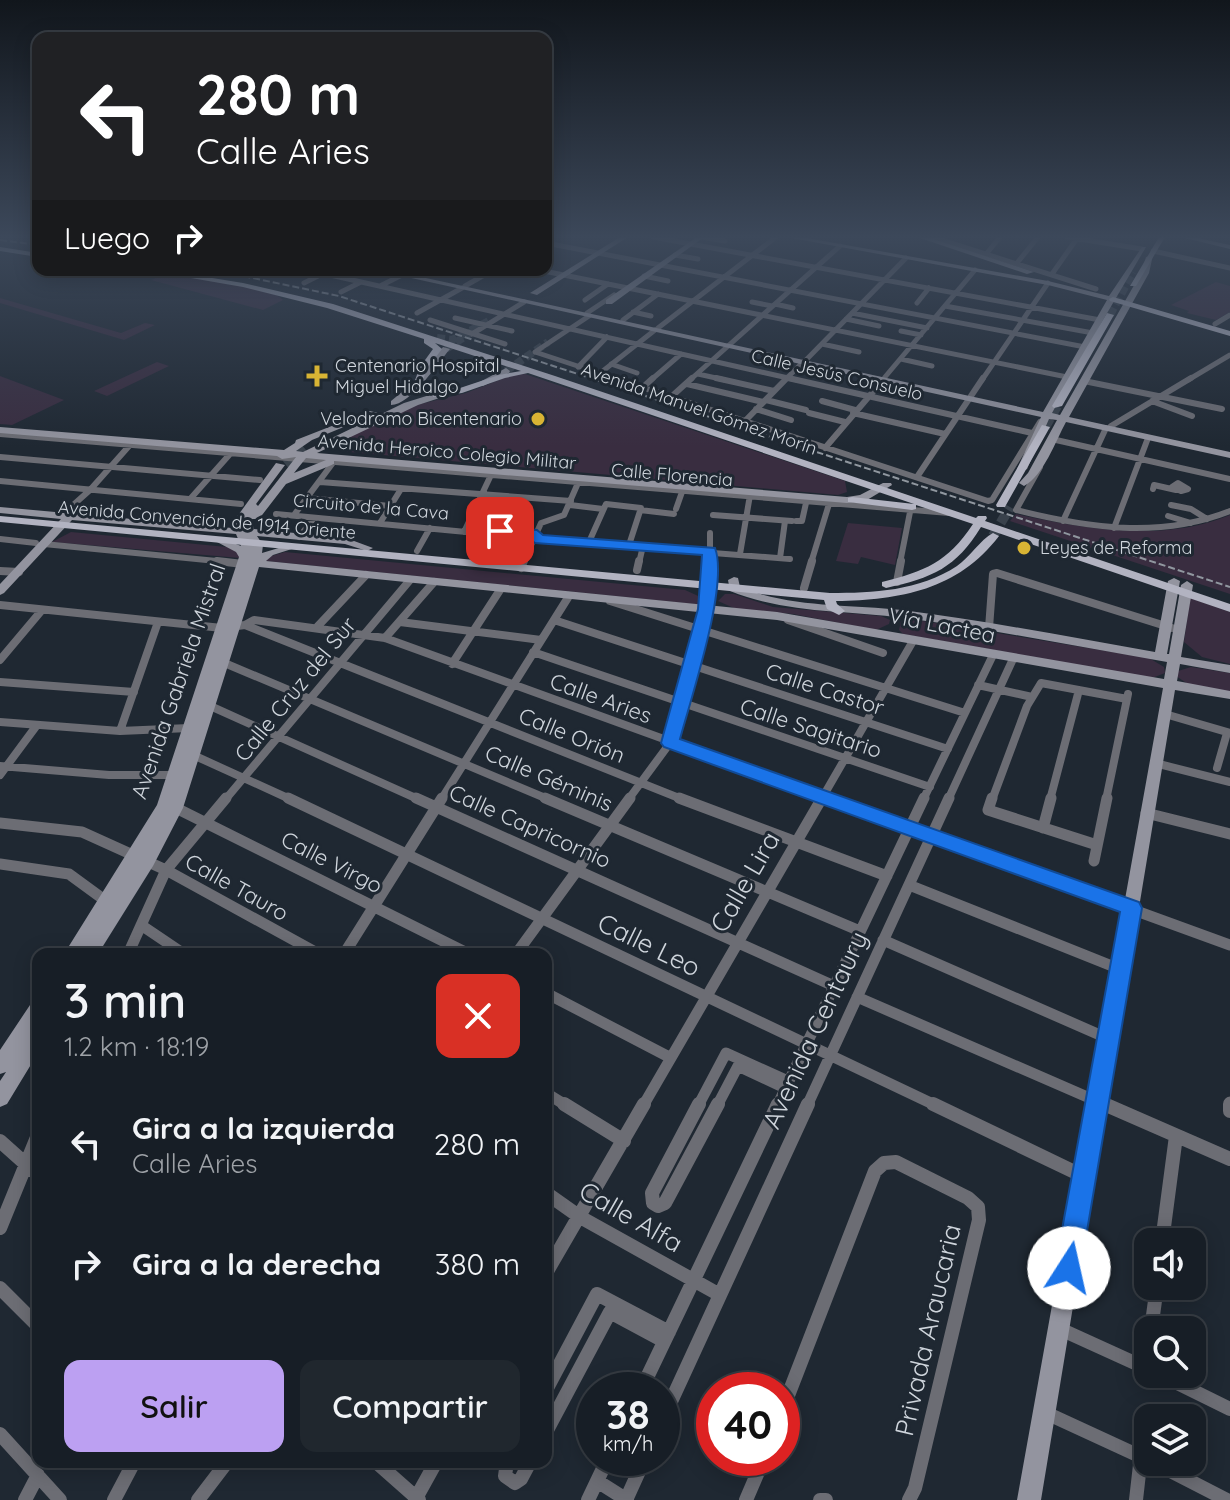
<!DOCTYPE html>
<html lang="es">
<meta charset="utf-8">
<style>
:root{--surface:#171e26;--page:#20272e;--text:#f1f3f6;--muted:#9ea2a7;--line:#363c43;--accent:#bca0f2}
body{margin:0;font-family:Quicksand,sans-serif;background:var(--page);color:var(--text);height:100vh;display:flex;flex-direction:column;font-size:30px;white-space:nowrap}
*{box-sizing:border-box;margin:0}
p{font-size:26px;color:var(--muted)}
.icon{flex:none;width:44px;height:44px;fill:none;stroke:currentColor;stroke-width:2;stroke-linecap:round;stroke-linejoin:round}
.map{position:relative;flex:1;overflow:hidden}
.drawer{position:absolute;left:32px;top:948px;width:520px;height:520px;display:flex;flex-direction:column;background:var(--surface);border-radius:16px;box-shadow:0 4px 20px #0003,0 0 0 2px var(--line)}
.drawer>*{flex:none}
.top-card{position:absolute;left:32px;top:32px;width:520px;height:244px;border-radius:16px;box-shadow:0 4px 20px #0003,0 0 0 2px var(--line);background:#202124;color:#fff;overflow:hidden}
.fabs{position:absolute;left:1134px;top:1228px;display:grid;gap:16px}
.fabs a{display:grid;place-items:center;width:72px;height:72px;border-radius:16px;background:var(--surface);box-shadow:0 4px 20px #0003,0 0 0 2px var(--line);font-size:40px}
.speed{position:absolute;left:576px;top:1372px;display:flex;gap:16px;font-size:40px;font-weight:700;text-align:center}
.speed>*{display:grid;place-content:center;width:104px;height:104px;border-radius:50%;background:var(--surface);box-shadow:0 4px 20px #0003,0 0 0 2px var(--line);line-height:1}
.speed small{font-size:20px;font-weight:400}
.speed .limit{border:12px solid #d22;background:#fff;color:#111}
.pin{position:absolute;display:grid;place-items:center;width:68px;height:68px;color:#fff;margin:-34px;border-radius:16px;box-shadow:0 4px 12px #0006}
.me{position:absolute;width:88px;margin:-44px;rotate:10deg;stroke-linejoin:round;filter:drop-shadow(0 0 6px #0008)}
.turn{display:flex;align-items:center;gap:28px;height:168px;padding:0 32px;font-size:36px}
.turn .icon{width:104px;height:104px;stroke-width:2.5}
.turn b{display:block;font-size:56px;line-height:68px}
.then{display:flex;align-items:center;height:76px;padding:0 32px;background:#0003;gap:16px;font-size:30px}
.round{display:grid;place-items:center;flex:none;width:84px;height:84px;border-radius:16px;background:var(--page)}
.head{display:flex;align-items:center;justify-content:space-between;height:136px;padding:0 32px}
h1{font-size:48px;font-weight:600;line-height:60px}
.action{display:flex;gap:16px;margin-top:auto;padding:16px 32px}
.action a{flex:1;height:92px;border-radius:16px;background:var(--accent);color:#111;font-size:32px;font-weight:600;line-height:92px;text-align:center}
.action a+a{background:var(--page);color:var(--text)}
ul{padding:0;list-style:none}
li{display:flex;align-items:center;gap:24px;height:120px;padding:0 32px}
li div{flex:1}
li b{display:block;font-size:30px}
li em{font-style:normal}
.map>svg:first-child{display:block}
.green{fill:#392d40}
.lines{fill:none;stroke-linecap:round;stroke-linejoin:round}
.secondary-tunnel-far1{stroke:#39424c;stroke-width:8;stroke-dasharray:8 4;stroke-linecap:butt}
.secondary-tunnel{stroke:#39424c;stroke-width:10;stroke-dasharray:10 5;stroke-linecap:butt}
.primary-tunnel-far1{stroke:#39424c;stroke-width:8;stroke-dasharray:8 4;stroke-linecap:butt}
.primary-tunnel{stroke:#39424c;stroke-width:10;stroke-dasharray:10 5;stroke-linecap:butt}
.street-far4{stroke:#6c6d74;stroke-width:5}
.street-far3{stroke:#6c6d74;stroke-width:6}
.street-far2{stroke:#6c6d74;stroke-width:8}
.street-far1{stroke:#6c6d74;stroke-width:11}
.street{stroke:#6c6d74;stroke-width:14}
.secondary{fill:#93949f;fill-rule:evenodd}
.primary{fill:#b2b3c1;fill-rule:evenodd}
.rail{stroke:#90979f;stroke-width:2;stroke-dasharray:7 3;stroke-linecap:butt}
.route{fill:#1a73e8;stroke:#114b97;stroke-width:2}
.poi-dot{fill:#d8b434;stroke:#1f2832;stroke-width:3}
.labels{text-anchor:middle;stroke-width:6;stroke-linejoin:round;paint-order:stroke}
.far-poi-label{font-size:18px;fill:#cfd5dc;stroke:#1f2832;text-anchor:start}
.far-street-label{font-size:18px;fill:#cfd5dc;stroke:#1f2832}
.street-label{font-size:22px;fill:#cfd5dc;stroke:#1f2832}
.near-street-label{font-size:26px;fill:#cfd5dc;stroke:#1f2832}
</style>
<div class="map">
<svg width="1230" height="1500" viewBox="0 0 1230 1500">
<rect width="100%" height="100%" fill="#1f2832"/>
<path class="green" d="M166,274C188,278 273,286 283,300L263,310L151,280Z
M1216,282L1230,286V312L1216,320L1187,313L1189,311L1171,305Z
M0,298L121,333L145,323L155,325L124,340L0,303Z
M157,362L169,366L107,396L94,391Z
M525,374L845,481L847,492L838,495L349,452L338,448L339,441L416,405L466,393L512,375Z
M0,376L64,400L12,425L0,424Z
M1016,514C1084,529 1163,543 1230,515V594L1010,521Z
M848,523L902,528L895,565L861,557L858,564L836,561Z
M71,532L227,547L237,552L240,558L52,542Z
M285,552L685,590L705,599L704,605L266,561L271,556Z
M725,594H734L773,607L881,616L890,620L889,624L876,630L793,614L736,609L718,601Z
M1190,598L1230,612V664L1202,657L1184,642Z
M910,619L1149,658L1164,667L1165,673L1152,678L903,634L899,630L901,621Z
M1191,667L1230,673V692L1191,686L1176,676L1178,671Z"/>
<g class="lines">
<path class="secondary-tunnel-far1" d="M446,349L482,325
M506,371L548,342"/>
<path class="secondary-tunnel" d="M286,465L307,448"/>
<path class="primary-tunnel-far1" d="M1110,315L1133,272
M437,338L452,340L489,321"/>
<path class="primary-tunnel" d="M1045,427L1057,406
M993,536L1010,507"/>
<path class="street-far4" d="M653,237L1100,320
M702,237L725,241
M932,237L1096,289
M1067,237L1142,249
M546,243L1085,347
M1153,251L1230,268
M987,253L1000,237
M675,255L698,259
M1017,263L1038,237
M308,270L797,380
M539,270L1067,377
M246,271L249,270
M1052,274L1078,237
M644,276L668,281
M304,283L324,273
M380,286L402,275
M465,286L493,270
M341,292L361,282
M585,300L608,284
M752,302L772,306
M917,303L929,288
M775,304L793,308
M945,306L1093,333
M633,312L651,316
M417,313L462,288
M587,313L614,295
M852,313L927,328
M455,318L512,331
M846,319L879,326
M430,320L505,344
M623,320L658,294
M1215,324L1230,315
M658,328L776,237
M901,331L921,335
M472,334L524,302
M822,344L859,352
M535,352L620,380
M535,352L589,316
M901,359L932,366
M806,360L906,258
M611,364L637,373
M578,367L607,337
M599,374L655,330
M698,374L725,380
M885,377L975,270
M651,380L681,354
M690,380L840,246
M785,380L803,362
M982,380L1048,283
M1188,380L1230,355"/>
<path class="street-far3" d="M614,378L988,501L992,500L1040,422
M716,378L774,391
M788,378L1032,433
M1084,381L1222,409
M687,384L763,402
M642,388L653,378
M971,396L983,378
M671,397L692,378
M766,400L806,410
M822,401L855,410
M1152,401L1192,416
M756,409L791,420
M809,413L845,422
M853,413L945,434
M745,421L787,378
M1111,426L1191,378
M0,434L949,513
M1056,440L1230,479
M825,448L883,380
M0,457L260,480
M1040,467L1016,510C1088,528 1159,539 1230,511
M917,477L969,399
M0,481L241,504
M320,482L571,501
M1178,483L1188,489L1181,491L1172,487Z
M1153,489L1154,485L1176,490
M191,498L230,454
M307,498L390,506
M570,505L603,509
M1171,505L1191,509L1207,519
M676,509L682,492
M640,510L674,514
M276,514L498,535L515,536L516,532
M62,515L90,490L129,446
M294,515L335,460
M713,515L792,521
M1168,516L1191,523
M796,521H802L806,503
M1063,521L1106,428
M380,523L401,489
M1114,528L1148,438
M464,532L491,475
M710,533V563
M498,535L515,497
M299,537L314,518
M0,539L36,543
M535,539L790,559
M589,542L606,504L641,508L629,545
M44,544L237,563
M417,551L430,528
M740,554L750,495
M780,558L785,521
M523,563L541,523L564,515L578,483
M639,563L643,546
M811,563L829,504
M900,563L910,512"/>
<path class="street-far2" d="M217,561L243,564
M521,568L524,561
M637,570L639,561
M0,571L19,572
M897,582L901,561
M804,588L812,561
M610,601L965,713
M0,605L222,628L245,625L254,620L385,638L832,800
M554,620L948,749
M788,620L883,653
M400,622L541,640
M245,625L684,800
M317,627L366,575
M989,628L993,574L997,573L1172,628
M385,638L434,582
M533,652L930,787
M0,660L42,610
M222,662L550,800
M452,664L500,590
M0,682L134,692
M978,685L1032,697
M208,705L420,800
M1165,714L1230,733
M0,722L120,731L189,728
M120,731L158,622
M193,755L292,800
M1155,763L1230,782
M0,766L109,775H174
M1217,768L1227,733
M0,775L37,725
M225,800L410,580
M441,800L569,596
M628,800L670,743L705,609L710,561
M821,800L913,641
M923,800L993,655
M948,800L1013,659
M992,800L1027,706L1041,683L1127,699
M1050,800L1079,690
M1106,800L1128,694"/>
<path class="street-far1" d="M288,798L937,1106
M416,798L834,986
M545,798L860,931
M679,798L887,876
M826,798L1230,945
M992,798L988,810L1097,845
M176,808L469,954
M1146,813L1230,834
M0,823L82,832L166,870L319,954
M1043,828L1051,798
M1094,861L1107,798
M0,864L69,874L110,904
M909,885L1122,970
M141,925L184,954
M883,940L1109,1039
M128,954L166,870L226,798
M344,954L442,798
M516,954L630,798
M546,993L671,1058
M857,997L1108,1106
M546,1093L567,1106
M1230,1102V1106
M643,1106L822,798
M698,1106L726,1053L788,1081
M717,1106L738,1066L785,1088
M777,1106L924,798
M807,1106L949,798"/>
<path class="street" d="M564,1104L624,1141
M699,1104L652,1193L653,1203L658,1206L665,1203L718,1104
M933,1104L1085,1177
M1104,1104L1230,1159
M1230,1104V1111
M0,1141L38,1175
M546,1193L580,1217L720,1295
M0,1228L38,1135
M1162,1242L1176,1136
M546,1273L644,1104
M0,1288L38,1326
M1060,1329L1148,1369
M1151,1330L1157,1286
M1146,1368L1148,1353
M1159,1374L1230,1409
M546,1390L597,1294L669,1332
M641,1390L778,1104
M782,1411L875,1171L884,1163L896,1162L968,1198L978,1207L979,1220L915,1488L909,1500
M1046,1413L1148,1460
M662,1421L808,1104
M546,1432L610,1312L664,1341
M0,1434L60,1500
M376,1462L419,1500
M507,1462L505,1476L515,1483L521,1479L530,1462
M1153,1462L1227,1500
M597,1481L627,1500
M25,1500L38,1475
M114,1500L134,1462
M198,1500L227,1462
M415,1500L436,1462
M588,1500L608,1458
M626,1500L645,1458
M746,1500L764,1458
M820,1500H826
M1136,1500L1141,1456"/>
<path class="secondary" d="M620,237H628L537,295L530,293Z
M697,237H704L612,304H606V300Z
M786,237H801L1048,281L1109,296L1142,247H1146L1103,320L1052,413L1060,415L1141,273L1146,257L1153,255L1149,273L1069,417L1230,452V458L1066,422C1055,442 1044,475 1024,486L1019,483L1028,473L1057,420L1049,419L1027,469L1022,472L1017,469L1041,417L375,270H389L1043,412L1107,300L1048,285Z
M917,237H927L1034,272L1027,274Z
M1181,237H1193L1230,245V249Z
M443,347L450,349C437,364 411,405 391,405V401L413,383Z
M506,368L510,371L509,373L483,386L476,384Z
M452,388L455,389V393L418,405L317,453L847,497L860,495L883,483H891L892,485L867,500L847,503L334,461V464L286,484L259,519H252L254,529L346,538L373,548L367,551L345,544L257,536L263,545L262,553L292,544L298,547L273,555L266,561L777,612L1164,679L1167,662C1079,647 992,629 903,618C844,610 787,614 730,591L728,580L734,577L738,578L740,587C792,608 847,604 902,610C987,621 1071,637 1155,652L1168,581L1174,578L1180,581L1167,654H1169L1181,585L1187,581L1193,585L1181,657L1230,665V673L1180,664L1177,681L1230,691V699L1175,690L1041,1500H1017L1163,688L777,620L259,567L183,808L153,866L98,954H64L157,805L239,557L236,552L217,542L223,539L241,546L236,534L72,520L4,593L0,595V584L61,519L0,513V507L232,528L231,525L276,463L285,465L256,504L258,506L296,457L282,459L277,456L0,433V427L284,450L295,443L296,440L370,411L378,413L312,440L296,451L303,452L404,403ZM306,458L326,460L294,473Z
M38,999V1022L32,1031L38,1029V1053L7,1104L0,1107V1081L6,1072L0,1074V1050L32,1002Z"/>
<path class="primary" d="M1159,237H1165L1136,286H1130Z
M0,247L38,253V257L0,251Z
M145,270H163L243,283L333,304L555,376L976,518L978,516H986L987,518L985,521L1230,604V612L981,527C956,568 932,578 886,588L882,586V582C925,571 947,563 973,524L916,505V509L912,510L848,502V498L852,497L914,504L528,373L505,378L462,393L433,397V393L457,389L499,375L521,371L435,343L442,349L428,367L419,390H413L412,388L420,367L433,349L424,343V339L327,308L243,287Z
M1113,297L1230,331V336L1110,301L1109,299Z
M1107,313L1114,315L1062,406L1054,408L1052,406Z
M1042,425L1050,427L1006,505L1005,507H997L996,505Z
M0,516L830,593C873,593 919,591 957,566C970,557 980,540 993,533L999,536C958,590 900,600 836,601L837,604L845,611L839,615L827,609L824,600L0,522Z"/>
<path class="rail" d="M0,240L38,245
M214,270L339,296L1230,587"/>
</g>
<linearGradient id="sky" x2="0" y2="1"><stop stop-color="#11161c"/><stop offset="0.53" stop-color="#3c485a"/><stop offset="1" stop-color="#3c485a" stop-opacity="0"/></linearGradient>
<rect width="1230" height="447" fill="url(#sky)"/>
<path class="route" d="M500,527L537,530L543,535L715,548C729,585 691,698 680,739L1139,902L1142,908L1079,1278L1069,1282L1059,1278L1055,1268L1120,912L664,747L661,743L698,609L702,555L535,543L528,538L495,534L493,531Z"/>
<g class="poi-dot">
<path d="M313 364h8v8h8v8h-8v8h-8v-8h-8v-8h8z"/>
<circle cx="538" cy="419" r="8"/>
<circle cx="1024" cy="548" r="8"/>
</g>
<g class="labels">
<g class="far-poi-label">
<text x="335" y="372">Centenario Hospital<tspan x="335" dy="21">Miguel Hidalgo</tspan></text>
<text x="522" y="425" text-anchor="end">Velodromo Bicentenario</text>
<text x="1040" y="554">Leyes de Reforma</text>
</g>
<g class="far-street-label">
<text transform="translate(837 375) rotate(13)" y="6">Calle Jesús Consuelo</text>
<text transform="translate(699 409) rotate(19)" y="6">Avenida Manuel Gómez Morín</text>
<text transform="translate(447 452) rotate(5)" y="6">Avenida Heroico Colegio Militar</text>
<text transform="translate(672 475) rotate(5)" y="6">Calle Florencia</text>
<text transform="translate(371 507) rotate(5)" y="6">Circuito de la Cava</text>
<text transform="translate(207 520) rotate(5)" y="6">Avenida Convención de 1914 Oriente</text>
</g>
<g class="street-label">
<text transform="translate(942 625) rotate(11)" y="8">Vía Lactea</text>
<text transform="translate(178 681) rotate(-71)" y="8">Avenida Gabriela Mistral</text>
<text transform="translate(295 689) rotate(-51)" y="8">Calle Cruz del Sur</text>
<text transform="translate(825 689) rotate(18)" y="8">Calle Castor</text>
<text transform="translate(601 698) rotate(20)" y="8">Calle Aries</text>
<text transform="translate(811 728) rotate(18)" y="8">Calle Sagitario</text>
<text transform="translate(572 735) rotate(22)" y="8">Calle Orión</text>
<text transform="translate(549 778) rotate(23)" y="8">Calle Géminis</text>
<text transform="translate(530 826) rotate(24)" y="8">Calle Capricornio</text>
<text transform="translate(332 862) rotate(27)" y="8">Calle Virgo</text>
<text transform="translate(237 887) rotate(29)" y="8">Calle Tauro</text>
</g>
<g class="near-street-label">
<text transform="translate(745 882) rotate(-60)" y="9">Calle Lira</text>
<text transform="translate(649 945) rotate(26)" y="9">Calle Leo</text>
<text transform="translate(815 1030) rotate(-65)" y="9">Avenida Centaury</text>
<text transform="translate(631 1217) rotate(30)" y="9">Calle Alfa</text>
<text transform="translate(928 1330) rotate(-77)" y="9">Privada Araucaria</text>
</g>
</g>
</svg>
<div class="fabs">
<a><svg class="icon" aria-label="sound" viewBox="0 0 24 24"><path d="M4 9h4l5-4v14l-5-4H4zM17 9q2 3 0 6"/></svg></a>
<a><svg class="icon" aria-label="search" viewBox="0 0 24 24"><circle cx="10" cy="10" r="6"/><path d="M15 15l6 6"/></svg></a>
<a><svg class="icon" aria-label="layers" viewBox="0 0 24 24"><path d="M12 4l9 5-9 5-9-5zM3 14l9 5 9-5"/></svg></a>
</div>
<div class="speed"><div>38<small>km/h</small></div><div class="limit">40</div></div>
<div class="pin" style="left:500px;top:531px;background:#d93025"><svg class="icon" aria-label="arrive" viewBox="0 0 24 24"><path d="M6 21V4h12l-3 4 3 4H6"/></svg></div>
<svg class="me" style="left:1069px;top:1268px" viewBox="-20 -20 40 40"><circle r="19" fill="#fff"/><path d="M0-13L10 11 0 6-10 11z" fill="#1a73e8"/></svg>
<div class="top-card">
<div class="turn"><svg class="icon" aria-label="left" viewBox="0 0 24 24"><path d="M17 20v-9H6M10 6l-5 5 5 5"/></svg><div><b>280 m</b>Calle Aries</div></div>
<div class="then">Luego<svg class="icon" aria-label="right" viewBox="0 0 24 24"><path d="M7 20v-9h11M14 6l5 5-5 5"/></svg></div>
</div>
<section class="drawer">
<div class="head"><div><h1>3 min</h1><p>1.2 km · 18:19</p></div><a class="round" style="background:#d93025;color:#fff"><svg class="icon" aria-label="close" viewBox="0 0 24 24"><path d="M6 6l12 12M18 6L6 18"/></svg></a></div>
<ul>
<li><svg class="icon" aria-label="left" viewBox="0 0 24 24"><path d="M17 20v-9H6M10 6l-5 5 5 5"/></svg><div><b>Gira a la izquierda</b><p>Calle Aries</p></div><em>280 m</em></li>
<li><svg class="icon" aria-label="right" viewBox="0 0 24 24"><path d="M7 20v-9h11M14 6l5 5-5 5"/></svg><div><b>Gira a la derecha</b></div><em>380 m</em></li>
</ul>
<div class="action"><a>Salir</a><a>Compartir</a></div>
</section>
</div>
